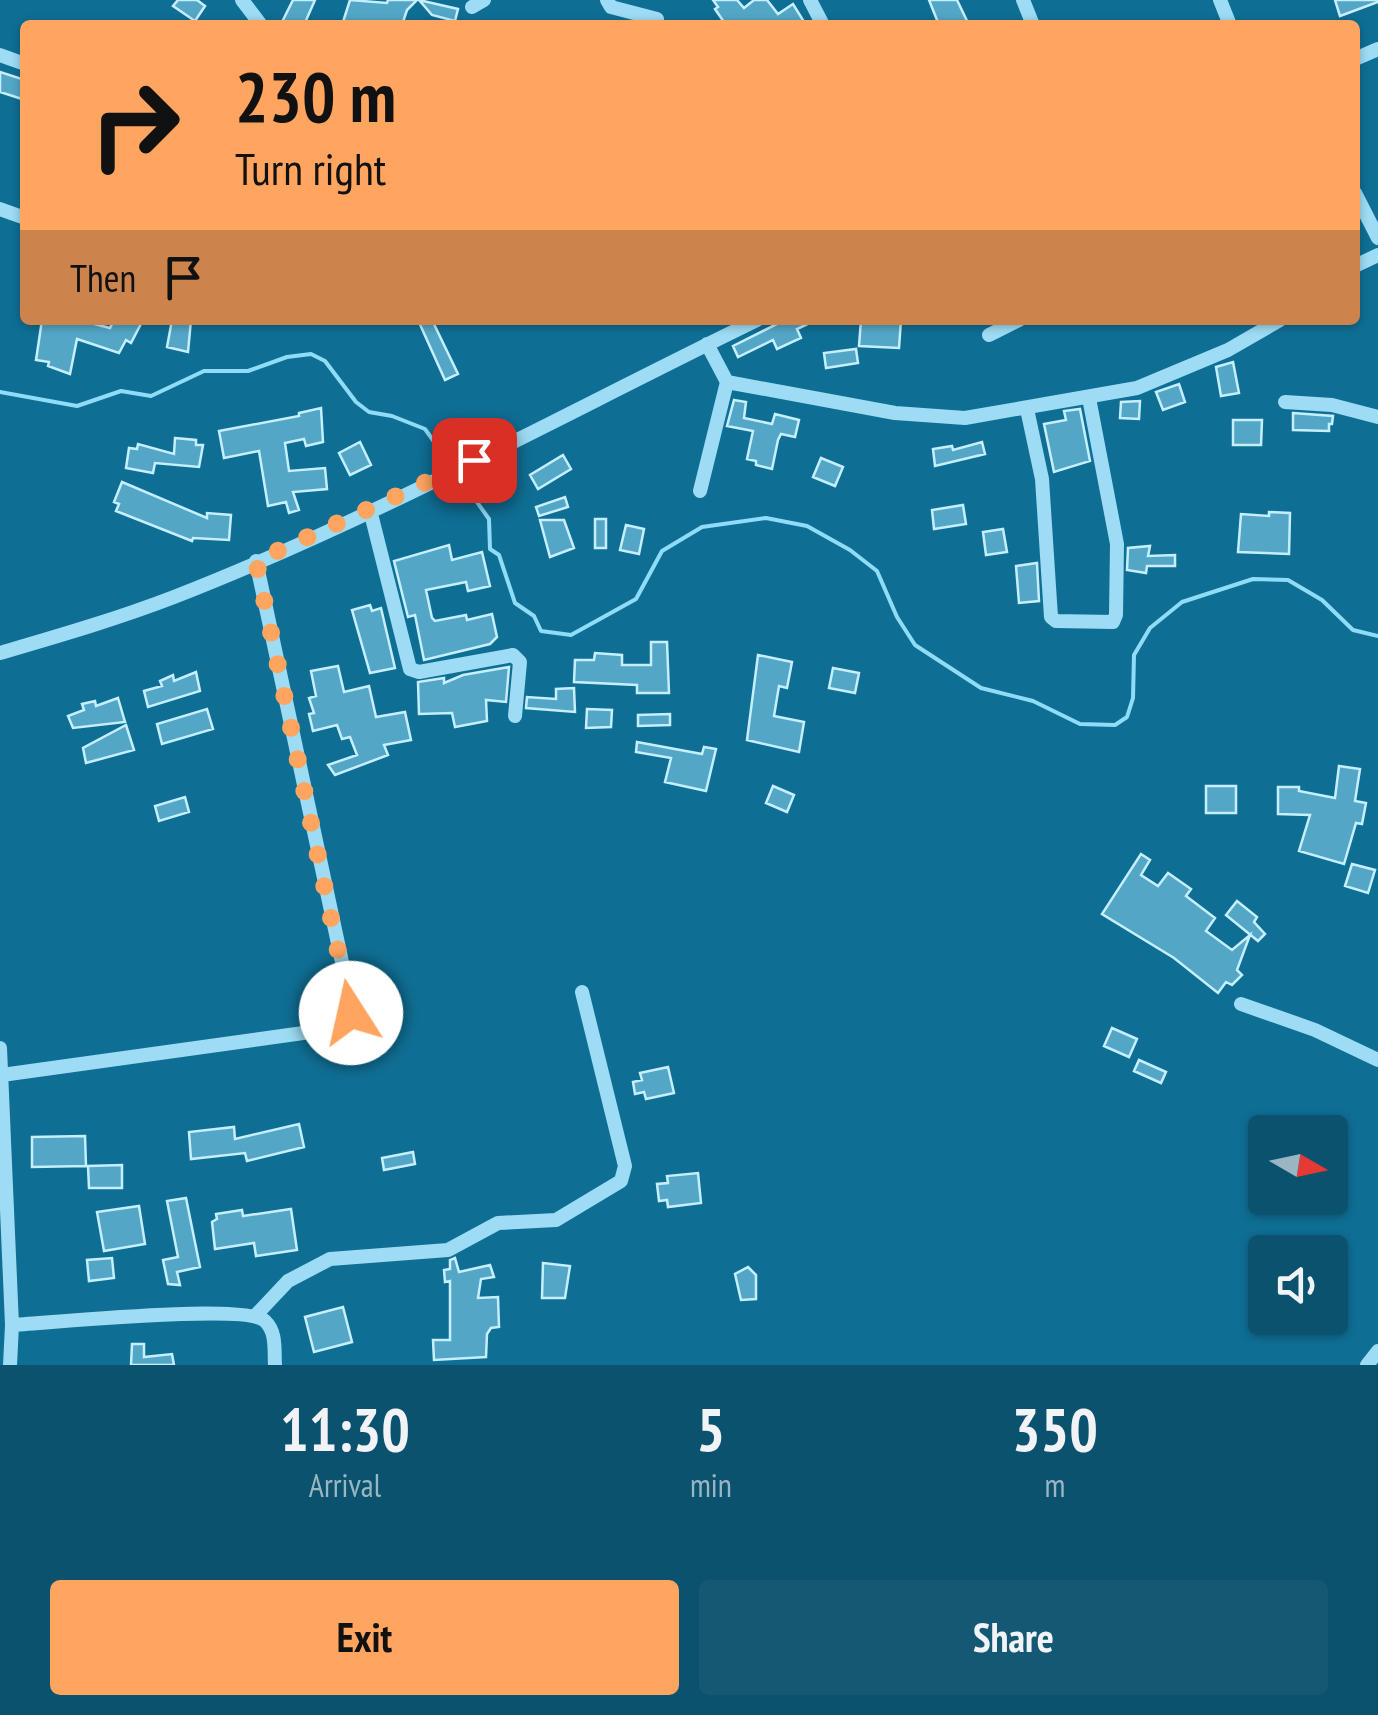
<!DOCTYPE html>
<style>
:root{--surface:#0b526f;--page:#145874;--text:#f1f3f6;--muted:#9ab6c3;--accent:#ffa560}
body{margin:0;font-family:"PT Sans Narrow",sans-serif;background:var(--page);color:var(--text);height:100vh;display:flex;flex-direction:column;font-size:38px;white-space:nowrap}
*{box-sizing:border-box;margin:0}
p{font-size:32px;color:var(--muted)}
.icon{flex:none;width:55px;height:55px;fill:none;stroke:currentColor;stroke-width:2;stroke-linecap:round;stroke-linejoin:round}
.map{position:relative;height:1365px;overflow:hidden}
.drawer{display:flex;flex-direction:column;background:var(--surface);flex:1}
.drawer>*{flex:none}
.top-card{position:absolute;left:20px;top:20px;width:1340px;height:305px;border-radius:10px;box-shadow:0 2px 8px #0004;background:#ffa560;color:#111;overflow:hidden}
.needle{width:65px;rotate:99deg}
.buttons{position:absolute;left:1248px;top:1115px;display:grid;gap:20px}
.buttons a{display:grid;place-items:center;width:100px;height:100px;border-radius:10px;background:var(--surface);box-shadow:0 2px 8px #0004;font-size:50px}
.pin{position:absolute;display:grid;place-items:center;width:85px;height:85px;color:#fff;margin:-42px;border-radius:20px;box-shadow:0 5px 15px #0006}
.me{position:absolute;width:110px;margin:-55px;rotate:350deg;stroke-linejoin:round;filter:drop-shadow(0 0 8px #0008)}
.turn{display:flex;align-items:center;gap:35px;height:210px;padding:0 50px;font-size:45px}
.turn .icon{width:130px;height:130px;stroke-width:2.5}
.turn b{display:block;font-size:70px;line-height:85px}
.then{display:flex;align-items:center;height:95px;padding:0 50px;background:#0003;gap:20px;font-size:38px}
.eta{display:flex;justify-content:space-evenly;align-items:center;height:170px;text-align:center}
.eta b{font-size:60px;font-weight:700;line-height:70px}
.button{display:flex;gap:20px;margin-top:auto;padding:20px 50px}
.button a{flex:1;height:115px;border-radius:10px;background:var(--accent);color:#111;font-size:40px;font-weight:700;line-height:115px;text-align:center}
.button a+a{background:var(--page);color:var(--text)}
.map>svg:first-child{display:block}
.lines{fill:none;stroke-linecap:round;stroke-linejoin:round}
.stream{stroke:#8edcf8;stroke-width:4}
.building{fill:#53a6c6;stroke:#c5effe;stroke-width:2.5}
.minor{stroke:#9ddcf4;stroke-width:14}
.route{stroke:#ffa560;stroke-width:18;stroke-dasharray:0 32.4}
</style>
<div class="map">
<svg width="1378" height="1365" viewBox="0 0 1378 1365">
<rect width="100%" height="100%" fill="#0f6e94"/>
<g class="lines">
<path class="stream" d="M0,392L77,406L121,391L151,396L204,371H248L287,357L311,354L325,361L356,402L369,412L392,416L425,429L489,519L490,549L499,555L515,603L534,616L541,631L571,635L636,599L662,551L702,527L766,518L807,526L850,550L877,571L897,617L915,645L981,688L1033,701L1080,724L1115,725L1127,717L1133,698L1134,655L1150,628L1182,602L1253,579L1288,580L1322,600L1353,630L1378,636"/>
</g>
<path class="building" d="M178,0H197L205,6L195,21L173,6Z
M293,0H315L304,25L282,22Z
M350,0L387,3L388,0H417L407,10L402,25H342Z
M419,0L458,9L455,21L432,15Z
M713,0H737L744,8L754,0H767L778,14L793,4L806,25H726L715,9L718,7Z
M929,0H957L969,25H939Z
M1335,0H1378V2L1340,16Z
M0,72L25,80L22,99L0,92Z
M42,320H79L110,328L114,320H143L131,343L126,340L119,353L77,339L70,374L48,366L49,362L36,360Z
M172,320H191L188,352L167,347Z
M418,320H432L458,374L445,380Z
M785,320H816L797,329L801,338L777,349L773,340L738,357L733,346Z
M861,320H901L899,348L859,346Z
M856,349L858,363L826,368L824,353Z
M1233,362L1239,393L1221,396L1216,367Z
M1179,384L1185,402L1163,410L1156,392Z
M734,400L746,402L744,418L772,424L775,414L799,420L795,437L781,434L778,440L772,469L756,465V461L747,459L753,431L727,426Z
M1140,401L1139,419L1120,418L1121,402Z
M321,408L323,442L306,446L304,439L285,443L289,471L325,468L327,489L293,492L299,510L289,513L286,502L268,506L259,451L224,458L219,431L299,416V413Z
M1080,409L1090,461L1054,472L1044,424L1066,420L1064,411Z
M1293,413L1333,416L1332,424H1329V431L1293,430Z
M1233,420H1262L1261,445H1233Z
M175,438L196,440V445H203L199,467L155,463L153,473L126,468L129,448L137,449L138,444L174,454Z
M360,442L371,465L350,475L339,453Z
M982,442L985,454L935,466L933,449L952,446L953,450Z
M563,455L571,469L538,489L530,475Z
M821,458L843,467L835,486L813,477Z
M122,482L207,518V513L231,515L229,540L193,538L192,541L116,511L119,504L114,502Z
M565,497L568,507L539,516L536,507Z
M963,505L966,524L934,529L932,510Z
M1269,512L1290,513L1289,554L1238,552L1241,514L1269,516Z
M595,519H606V548H595Z
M540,520H564L574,548L550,557Z
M626,525L644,529L639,554L620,550Z
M1003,529L1007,552L986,555L983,532Z
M449,545L452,560L482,552L490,586L468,591L466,582L426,590L432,618L435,621L466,615L467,620L492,614L497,637L490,644L424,660L415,615L408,617L394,561Z
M1150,546L1148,556L1175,555V566H1147L1146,573L1127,570L1128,548Z
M1037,563L1039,601L1019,603L1016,566Z
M370,605L372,611L381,608L395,668L370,673L352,610Z
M651,642H667L669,693H637V685L574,682L575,660H594L595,653L622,655V665H651Z
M758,655L792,662L787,688L779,686L774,716L804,722L799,752L747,740Z
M338,666L344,692L369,686L376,717L405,712L411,740L384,745L388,755L335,775L328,765L357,755L350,737L342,739L337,725L313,731L309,714L314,713L309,698L316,696L311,671Z
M509,667L506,702L486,700L487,721L455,727L452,713L419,714L418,682L444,678V683L463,675Z
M833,668L859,673L855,693L829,688Z
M196,672L200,691L148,707L144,691L162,686L160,681L173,675L174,681Z
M574,688L575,712L526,708L527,697L556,699V689Z
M118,698L125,722L73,728L68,716L84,710L82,704L95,701L96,706Z
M207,709L213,729L162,744L157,724Z
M587,709L612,710L611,727L586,728Z
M670,714V725L638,726V715Z
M126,725L134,750L86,763L83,748Z
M637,742L702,754L704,747L716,749L706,791L665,782L671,758L636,752Z
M1339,766L1360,769L1355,801L1366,803L1362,824L1356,823L1344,864L1299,851L1310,815L1278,814V787H1299V791L1335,798Z
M773,786L794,795L787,812L766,803Z
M1206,786H1236V813H1206Z
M185,797L189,812L159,821L155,806Z
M1141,854L1150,860L1141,875L1158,886L1168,873L1191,889L1186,896L1215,918L1206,931L1232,950L1250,935L1237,970L1242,975L1232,985L1226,982L1218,993L1174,958L1102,914Z
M1352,864L1375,870L1368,893L1345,886Z
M1237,901L1257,917L1254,922L1265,934L1258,941L1226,915Z
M1112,1028L1137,1039L1129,1057L1104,1046Z
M1139,1060L1166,1072L1161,1083L1134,1071Z
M668,1067L674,1093L646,1099L644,1092L635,1094L633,1082L642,1080L640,1073Z
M299,1124L304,1147L247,1161L245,1153L191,1159L189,1132L234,1127L235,1139Z
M85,1136L86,1166L32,1167V1137Z
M413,1152L415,1164L384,1170L382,1158Z
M122,1165V1188H89L88,1166Z
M698,1173L701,1203L668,1207L667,1200L659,1201L657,1184L668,1183L667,1176Z
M186,1198L200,1267L177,1272L180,1285L168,1284L163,1260L178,1257L167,1201Z
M139,1206L145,1244L104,1251L97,1212Z
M291,1209L297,1250L256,1256L254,1243L215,1249L212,1222L217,1219L216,1214L242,1210L243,1216Z
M112,1258L114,1278L89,1281L87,1260Z
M455,1258L459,1272L490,1265L494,1277L481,1279L478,1298L498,1297L499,1327L491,1328L487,1334L486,1357L434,1360L433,1340H450V1281L445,1282L444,1270L450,1269V1260Z
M543,1263L570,1266L565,1298H542Z
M748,1267L756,1275V1299L741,1300L735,1274Z
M343,1307L352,1342L314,1352L305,1317Z
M132,1344H144V1357L172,1354L174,1365H131Z"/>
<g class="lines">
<path class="minor" d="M242,0L261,25
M607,0L611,7L657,19
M810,0L823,25
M1023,0L1033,25
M1220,0L1230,25
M472,7L484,0
M0,55L25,64
M1355,59L1378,49
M1355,193L1378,238
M0,209L25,218
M1355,266L1378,255
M989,335L1019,320
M707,344L727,382L895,413L965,418L1137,388L1228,350L1280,320
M1285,402L1332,405L1378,417
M1027,409L1042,479L1051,617L1056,621L1113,622L1116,615L1117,544L1089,398
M700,491L727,382
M370,510L410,669L419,672L513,655L520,662L515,716
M0,653C58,636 117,619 174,597C374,519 564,414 757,320
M1241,1004L1315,1030L1378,1060
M0,1048L12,1325L10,1365
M2,1075L339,1028L347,1022L351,1004L256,561
M256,1315L288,1281L330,1259L448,1250L498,1223L556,1220L621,1181L625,1166L582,992
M12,1325C49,1323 246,1303 265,1321C277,1332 274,1351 275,1365
M1367,1365L1378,1351"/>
</g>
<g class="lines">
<path class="route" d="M351,1013L256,561L474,460"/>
</g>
</svg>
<div class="buttons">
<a><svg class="needle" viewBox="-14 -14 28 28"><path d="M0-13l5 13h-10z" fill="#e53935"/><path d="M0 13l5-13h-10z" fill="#9ab6c3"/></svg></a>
<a><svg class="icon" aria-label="sound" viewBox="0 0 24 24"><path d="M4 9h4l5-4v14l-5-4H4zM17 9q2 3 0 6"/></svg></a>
</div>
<div class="pin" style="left:474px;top:460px;background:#d93025"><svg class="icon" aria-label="arrive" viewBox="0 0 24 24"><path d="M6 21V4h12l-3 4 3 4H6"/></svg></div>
<svg class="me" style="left:351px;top:1013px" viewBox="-20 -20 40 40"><circle r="19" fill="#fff"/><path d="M0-13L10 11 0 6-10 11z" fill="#ffa560"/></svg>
<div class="top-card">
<div class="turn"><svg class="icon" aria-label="right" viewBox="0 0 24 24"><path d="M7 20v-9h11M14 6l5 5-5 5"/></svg><div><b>230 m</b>Turn right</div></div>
<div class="then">Then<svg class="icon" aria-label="arrive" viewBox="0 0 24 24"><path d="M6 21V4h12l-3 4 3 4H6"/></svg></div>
</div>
</div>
<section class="drawer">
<div class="eta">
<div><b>11:30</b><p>Arrival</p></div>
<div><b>5</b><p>min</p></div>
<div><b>350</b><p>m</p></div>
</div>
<div class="button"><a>Exit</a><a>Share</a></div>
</section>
